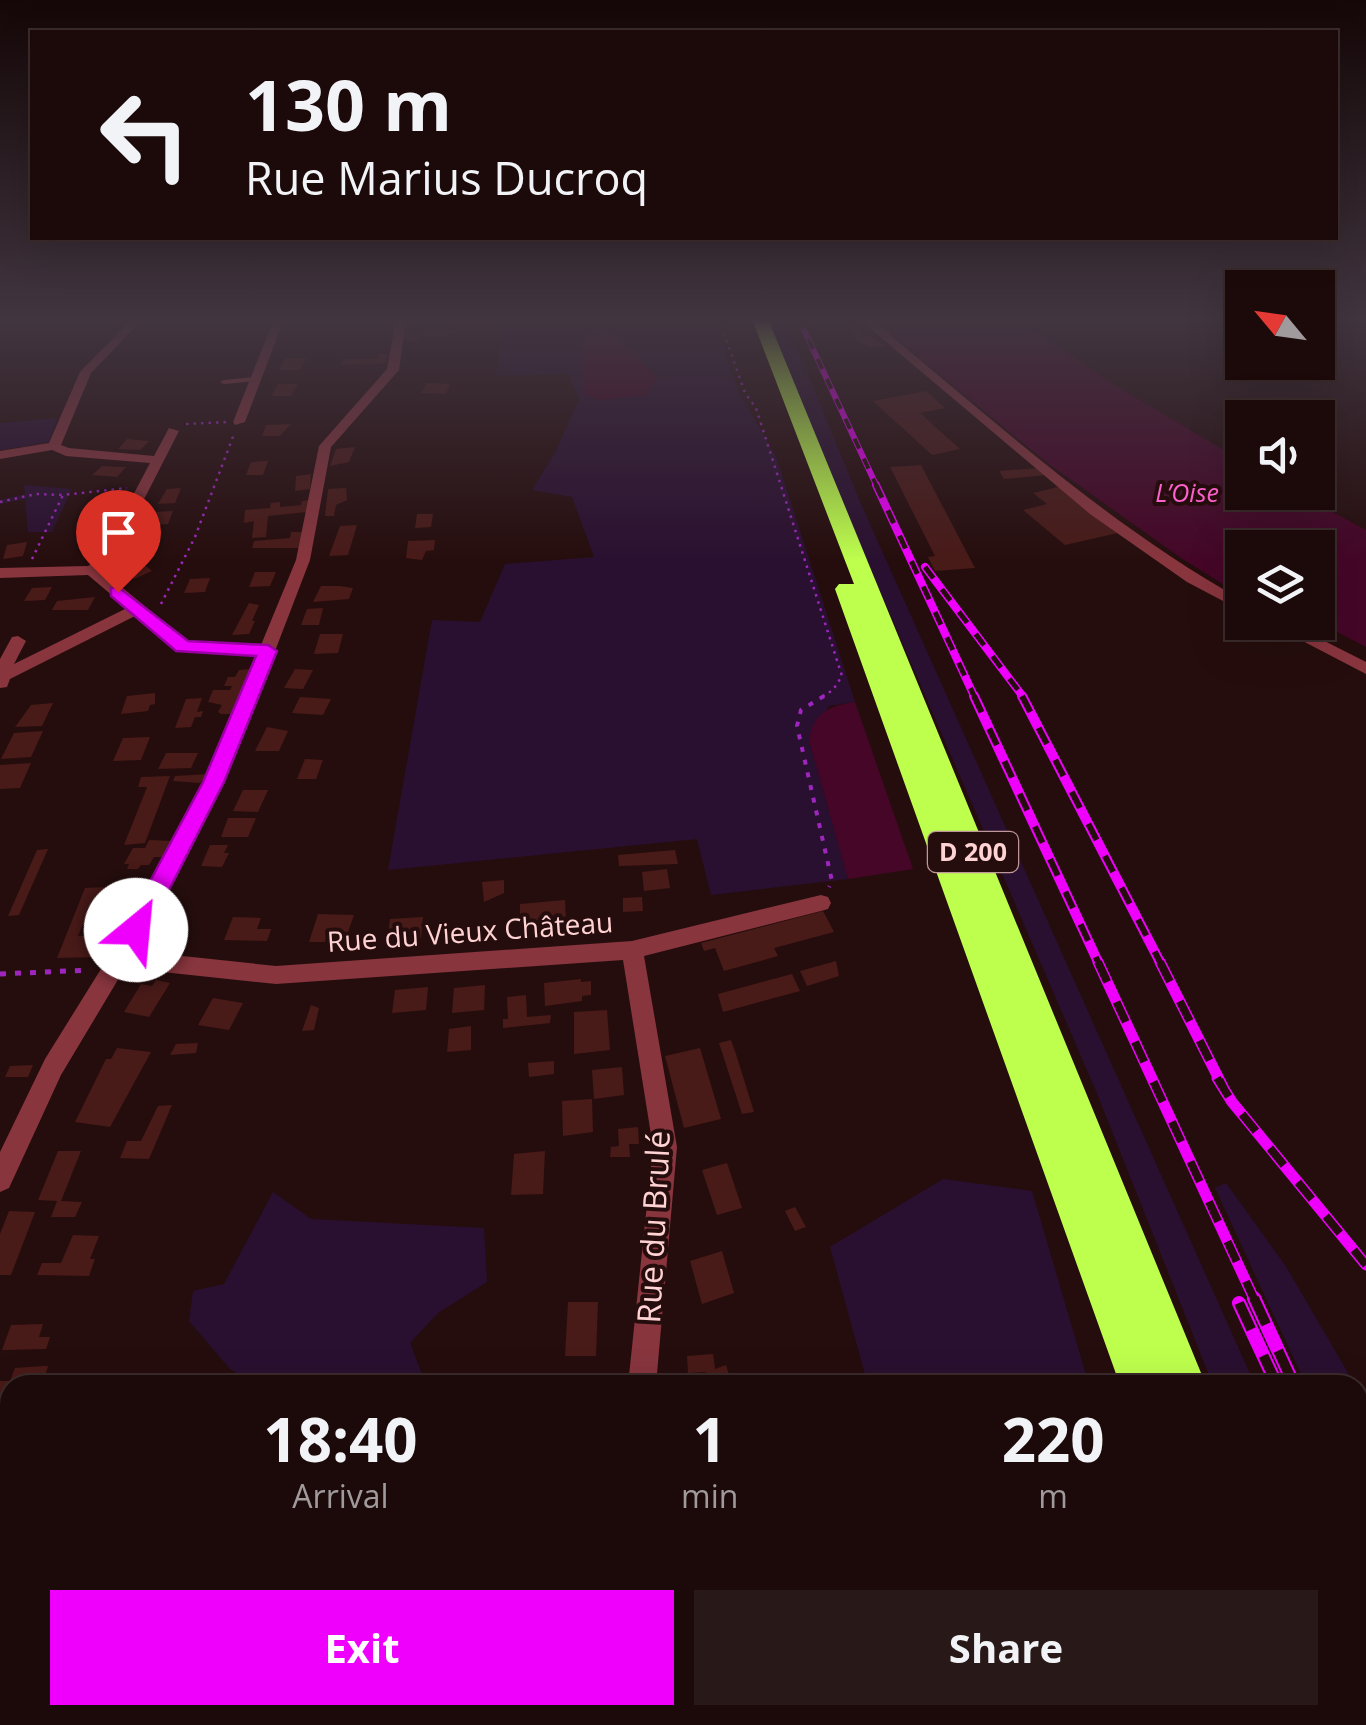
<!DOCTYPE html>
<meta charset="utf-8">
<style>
:root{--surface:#1c0a0a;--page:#291818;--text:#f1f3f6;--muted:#a09a9c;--line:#3a2b2b;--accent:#ef00fd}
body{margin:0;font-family:"Open Sans",sans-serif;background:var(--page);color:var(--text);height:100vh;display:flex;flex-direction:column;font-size:38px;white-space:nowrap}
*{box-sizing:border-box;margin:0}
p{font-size:32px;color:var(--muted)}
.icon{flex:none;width:55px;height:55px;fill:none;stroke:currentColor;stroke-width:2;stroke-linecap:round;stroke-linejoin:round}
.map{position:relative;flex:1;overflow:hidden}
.sheet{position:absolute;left:0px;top:1375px;width:1368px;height:350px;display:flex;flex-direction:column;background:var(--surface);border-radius:30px 30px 0 0;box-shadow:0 10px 40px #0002,0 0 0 2px var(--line)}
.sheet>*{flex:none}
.hud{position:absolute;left:30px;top:30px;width:1308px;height:210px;border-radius:0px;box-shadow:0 10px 40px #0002,0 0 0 2px var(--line);background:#1c0a0a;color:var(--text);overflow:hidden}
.needle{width:65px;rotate:299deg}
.buttons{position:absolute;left:1225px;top:270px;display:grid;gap:20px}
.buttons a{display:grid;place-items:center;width:110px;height:110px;border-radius:0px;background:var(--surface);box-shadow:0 10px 40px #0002,0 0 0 2px var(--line);font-size:50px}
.pin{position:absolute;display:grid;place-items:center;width:85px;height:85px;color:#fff;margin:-102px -42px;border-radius:50% 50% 50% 0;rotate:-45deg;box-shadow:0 0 10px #0007}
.pin .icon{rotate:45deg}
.me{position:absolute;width:110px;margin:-55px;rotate:28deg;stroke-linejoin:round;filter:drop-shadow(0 0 8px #0008)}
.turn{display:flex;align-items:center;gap:35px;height:210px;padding:0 50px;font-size:45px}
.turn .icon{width:130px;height:130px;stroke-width:2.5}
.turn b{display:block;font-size:70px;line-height:85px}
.eta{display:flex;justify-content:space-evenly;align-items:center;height:170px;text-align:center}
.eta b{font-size:60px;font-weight:700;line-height:70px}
.primary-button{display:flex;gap:20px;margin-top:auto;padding:20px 50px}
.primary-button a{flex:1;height:115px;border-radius:0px;background:var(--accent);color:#fff;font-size:40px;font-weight:700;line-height:115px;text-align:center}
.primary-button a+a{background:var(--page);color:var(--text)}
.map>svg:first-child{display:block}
.green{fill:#2a1030;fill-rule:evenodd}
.water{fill:#450627}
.building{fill:#481a18}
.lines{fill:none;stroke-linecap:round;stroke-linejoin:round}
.path-far2{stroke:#9e26be;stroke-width:2.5;stroke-dasharray:2.5 5;stroke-linecap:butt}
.path-far1{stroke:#9e26be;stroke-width:4;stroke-dasharray:5 8;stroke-linecap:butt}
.path{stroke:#9e26be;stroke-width:5;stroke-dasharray:6 9;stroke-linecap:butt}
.lane{fill:#88353e;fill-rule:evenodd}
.street{fill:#88353e;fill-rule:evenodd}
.highway{fill:#beff4d;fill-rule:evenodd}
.rail-far4-casing{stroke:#ef00fd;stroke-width:6}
.rail-far3-casing{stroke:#ef00fd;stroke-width:8}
.rail-far2-casing{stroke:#ef00fd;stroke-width:10}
.rail-far1-casing{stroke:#ef00fd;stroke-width:11}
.rail-casing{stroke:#ef00fd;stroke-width:14}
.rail-far4{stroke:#260d0d;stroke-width:4;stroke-dasharray:11;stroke-linecap:butt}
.rail-far3{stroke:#260d0d;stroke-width:5;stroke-dasharray:14;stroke-linecap:butt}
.rail-far2{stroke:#260d0d;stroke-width:6;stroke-dasharray:18;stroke-linecap:butt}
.rail-far1{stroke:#260d0d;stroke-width:8;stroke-dasharray:22;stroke-linecap:butt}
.rail{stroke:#260d0d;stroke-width:10;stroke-dasharray:29;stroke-linecap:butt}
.route{fill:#ef00fd;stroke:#9b00a4;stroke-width:2.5}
.labels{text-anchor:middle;stroke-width:8;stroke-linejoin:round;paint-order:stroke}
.far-water-label{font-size:25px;font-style:italic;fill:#ff60ce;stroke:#260d0d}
.shield{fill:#260d0d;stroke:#be9798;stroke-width:2.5}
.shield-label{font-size:25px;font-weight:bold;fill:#ffd2d3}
.street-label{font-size:28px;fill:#ffd2d3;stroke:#260d0d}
.near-street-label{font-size:32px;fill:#ffd2d3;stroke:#260d0d}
</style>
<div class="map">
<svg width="1366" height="1725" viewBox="0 0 1366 1725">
<rect width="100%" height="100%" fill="#260d0d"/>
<path class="green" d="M505,319H713L739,392L777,459L855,702L829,706L809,740L848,879L711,895L697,839L388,870L432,620L480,622L505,564L594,557L572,497L532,490L556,451L579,399L568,374L496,376ZM612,331L657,378L645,395L599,400L584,394L581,337Z
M768,319H785L861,504L1255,1385H1213L1096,1091L843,505Z
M57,418L49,442L0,450V423Z
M24,485L72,489L52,532H28L25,499L0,504V500L25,494Z
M943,1179L1032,1191L1089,1385H868L830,1247Z
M1226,1183L1285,1265L1355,1385H1306L1215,1188Z
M273,1192L311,1219L484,1228L487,1282L438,1313L410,1343L426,1385H257L230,1369L189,1321L193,1291L224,1284Z
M1358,1389L1366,1403V1516L1358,1497Z
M1358,1614L1366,1633V1725H1347L1344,1715H1358Z
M1011,1715H1196L1199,1725H1014Z"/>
<path class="water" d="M872,319H1017L1111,383L1242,461V492L1298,493L1366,530V647L1318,622V548H1242V596L1181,558L1049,464Z
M599,329L612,331L657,378L645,395L599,400L584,394L581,336L586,330Z
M855,702L913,869L848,879L809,740C814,712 829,706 855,702Z"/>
<path class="building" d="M485,319L487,326L480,329L469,328L474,322L447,325V319Z
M855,322L864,335L870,334L878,343L888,345L872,348L858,341L843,324Z
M461,328V334L419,337L418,341L407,342V333Z
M379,354H387L386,363L341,365L344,359H377Z
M286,358H306L300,370H279Z
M427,383L450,384L446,394L421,393Z
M278,384H298L291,396H271Z
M926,391L945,408L920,413L960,449L932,455L873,401Z
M291,424L280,436H262L266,425Z
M127,439L149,441L140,450L118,449Z
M355,447L349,462L330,466L336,449Z
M268,461L263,475H246L251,462Z
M921,465L975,568L935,571L928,557L935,556L890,467Z
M102,466L118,467H126L117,477L92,475Z
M1039,468L1048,475L1004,479L999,471Z
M311,474L310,489L295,491L296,476Z
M1062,486L1122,532L1065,545L1023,510L1047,504L1033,493Z
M181,488L175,503L158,504L167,489Z
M346,488L347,500L336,505L334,516H325L328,489Z
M308,500L307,512L268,516L266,537L252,538L254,521L244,523L245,510L270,508L271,503L280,502V507L301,505L302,501Z
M173,511L168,524L147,526L153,512Z
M417,514H433L431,527L415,528Z
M104,515L95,533L81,534L84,528H79L85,516Z
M357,525L348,555L329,556L340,526Z
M291,532H305L300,548H252L254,541L290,538Z
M160,535L154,548L135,549L141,536Z
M435,540L434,550L426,551L422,560L406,558L408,541Z
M27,542L23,556L3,559L7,545Z
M142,563L152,571L134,579L124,572Z
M255,572H276L270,586L249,587Z
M210,578L205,592L184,593L190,579Z
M321,586H340L353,588L349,599L313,602Z
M52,587L45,600L24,601L32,588Z
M95,597L88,610H52L57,601Z
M249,603L259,605L252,621H255L249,634L232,635Z
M323,608L319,625H301L307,609Z
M320,634H343L338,653L314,654Z
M252,669L234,714H221L218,712L222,705L208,702L213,690H230L232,686H224L228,677H235L239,670Z
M295,669L313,670L303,689L284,688Z
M155,693V704L150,705L148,711L121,714L127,696Z
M300,697L331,699L323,715L292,713Z
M202,698L197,712L203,711L201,717H195L191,727L175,728L186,699Z
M53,703L42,726L15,727L31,705Z
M267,727L288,731L279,751H255Z
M43,731L31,757L1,759L14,733Z
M150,737L141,760L113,761L123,738Z
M166,753H198L191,768L158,769Z
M305,759L323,760L316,779H297Z
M31,763L20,788L0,789V765Z
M209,774L200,783L173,781L175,776Z
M170,776L145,843L124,845L147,787H138L141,777Z
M243,790H268L258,812L233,811Z
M228,818H256L248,837H221Z
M149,840L173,841L164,857H154L149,865H141L138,869H127L129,864H124L133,848H145Z
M210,845H228L224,853H229L222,867L201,866Z
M48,849L19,915L8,916L37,850Z
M675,850L678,864L619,866L618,855Z
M667,869L670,888L644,891L642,872Z
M504,880V893L484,902L482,882Z
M126,886L122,897L102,898L92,923L83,924L78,936L107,935L98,957L57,958L85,888Z
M642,897L643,911L623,912V898Z
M565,900L566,923L520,928V904Z
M823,911L834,932L774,948L778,956L724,971L715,948L704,951L701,943Z
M318,914L354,915L347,935H327L325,942H309Z
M233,917L261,918L257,929H271L267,941L224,940Z
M423,917L421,938L387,940L390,919Z
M836,961L839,976L807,986L800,971Z
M792,974L800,991L723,1012L718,994Z
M581,979V982L591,981V995L582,996V1001L545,1006L544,983Z
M156,980L170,983L149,1017L124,1012L141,984L152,986Z
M485,985L484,1010L452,1013L454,988Z
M428,987L426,1010L392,1013L395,990Z
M526,995L527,1017L551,1015L550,1023L503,1028V1019H508L507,997Z
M213,998L243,1003L229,1030L198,1025Z
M311,1005L319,1008L314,1030L302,1031Z
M607,1010L610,1050L574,1054V1012Z
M471,1026V1050L447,1052L449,1029Z
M731,1040L736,1054L754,1112L742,1114L719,1043Z
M198,1043L196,1053L170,1055L176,1044Z
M117,1048L151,1052L110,1127L75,1122L106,1059H111Z
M700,1048L721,1119L684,1128L665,1056Z
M554,1061V1074L529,1077L528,1063Z
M33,1065L28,1077H5L10,1066Z
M622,1067L624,1095L594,1099L592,1070Z
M592,1099L593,1132L563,1136L562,1101Z
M172,1105L149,1159L120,1158L127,1141H141L158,1106Z
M638,1127L639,1144H629L630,1157H610L611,1147L619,1146L618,1129Z
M58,1151H81L61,1201L82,1202L75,1217H51L57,1201L38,1200Z
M545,1151L543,1194L511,1195L514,1154Z
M727,1163L742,1208L717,1215L702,1170Z
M795,1207L806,1227L795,1231L785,1211Z
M9,1211L35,1212L11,1275H0V1234Z
M73,1235L99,1236L90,1259H95L89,1276L37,1275L42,1263H61Z
M722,1251L734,1293L702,1304L690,1261Z
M568,1302H598L596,1356H565Z
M43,1324L39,1337H50L46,1349L2,1350L11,1325Z
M713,1354L715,1369L726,1365L732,1385H694L692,1377L707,1372L688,1373L687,1356Z
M44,1366H48L44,1380H34L32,1385H10V1424H0V1381H10L15,1368Z
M0,1631H10V1696L0,1697Z
M94,1715H125L123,1725H92Z"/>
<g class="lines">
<path class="path-far2" d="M719,319L745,393L756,408L842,676L833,690L820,698
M186,424L226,422
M0,502L36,494L63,495
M32,559L63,495L127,488
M161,604L195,537L234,434"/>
<path class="path-far1" d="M824,696L801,710L797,726L832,881L829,887"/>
<path class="path" d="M0,974L90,970"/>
<path class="lane" d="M254,377L258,379L257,381L224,384L220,382L224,380Z"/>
<path class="street" d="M132,319H143L91,373L61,445L69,448L154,456L169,428L179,431L114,558L101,570L187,641L261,645L296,560L319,446L387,369L396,319H406L399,370L331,447L310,560L275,651L223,782L135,951L276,966L632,941L821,895L828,897L831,903L828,909L821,911L644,956L677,1147L656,1385H628L653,1147L623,960L276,984L125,968L61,1075L9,1188L0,1192V1152L45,1059L119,940L205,782L256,656L177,650L137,615L10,679L7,687L0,688V659L12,637L18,636L26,641L14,664L127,608L88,575L0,578V568L88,566L101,556L150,463L66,456L52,450L0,459V451L49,443L80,372Z
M274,319H284L245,422L235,425L233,422Z
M859,319H871C991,418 1106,524 1242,600V611L1187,582L1090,514Z
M1266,622H1287L1366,662V674Z
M580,1715H614L612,1725H578Z"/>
<path class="highway" d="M752,319H768L1206,1385H1120L835,589L839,584H854Z
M1241,1715H1341L1345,1725H1244Z"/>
<g class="rail-far4-casing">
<path id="rail-far4" d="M799,319L877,487"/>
</g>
<g class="rail-far3-casing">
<path id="rail-far3" d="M876,485L975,698
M925,567L1024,698"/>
</g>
<g class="rail-far2-casing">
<path id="rail-far2" d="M974,696L1099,964
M1022,696L1161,964"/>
</g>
<g class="rail-far1-casing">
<path id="rail-far1" d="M1098,962L1255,1301
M1160,962L1224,1089
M1217,1078L1232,1102L1366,1265"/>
</g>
<g class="rail-casing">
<path id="rail" d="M1254,1298L1294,1385
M1239,1303L1277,1385
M1358,1529L1366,1547
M1358,1569L1366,1588"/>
</g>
<use href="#rail-far4" class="rail-far4"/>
<use href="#rail-far3" class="rail-far3"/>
<use href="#rail-far2" class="rail-far2"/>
<use href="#rail-far1" class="rail-far1"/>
<use href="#rail" class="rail"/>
</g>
<linearGradient id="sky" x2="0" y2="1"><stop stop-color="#150707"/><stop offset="0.57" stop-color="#413540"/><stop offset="1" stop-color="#413540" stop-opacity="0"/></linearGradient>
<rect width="1366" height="561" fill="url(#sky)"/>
<path class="route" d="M118,587L188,641L268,645L277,651L224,782L145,937H127L124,930L203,782L256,656L176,651L111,596V588Z"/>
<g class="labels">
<g class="far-water-label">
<text x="1187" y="502">L’Oise</text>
</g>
<rect class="shield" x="928" y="832" width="90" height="40" rx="8"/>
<g class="shield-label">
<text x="973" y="861">D 200</text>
</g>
<g class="street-label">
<text transform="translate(470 932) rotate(-4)" y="10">Rue du Vieux Château</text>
</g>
<g class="near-street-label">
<text transform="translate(654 1227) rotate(-87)" y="11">Rue du Brulé</text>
</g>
</g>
</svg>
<div class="buttons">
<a><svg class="needle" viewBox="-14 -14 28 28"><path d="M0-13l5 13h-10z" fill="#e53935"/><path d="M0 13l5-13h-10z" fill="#a09a9c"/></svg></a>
<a><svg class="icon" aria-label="sound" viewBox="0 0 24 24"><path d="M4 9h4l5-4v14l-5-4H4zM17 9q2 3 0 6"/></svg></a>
<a><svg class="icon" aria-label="layers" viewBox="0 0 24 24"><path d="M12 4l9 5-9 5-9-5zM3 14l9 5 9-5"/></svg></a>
</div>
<div class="pin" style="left:118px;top:592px;background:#d93025"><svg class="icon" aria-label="arrive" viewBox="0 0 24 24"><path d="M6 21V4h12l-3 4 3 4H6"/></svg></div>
<svg class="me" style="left:136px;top:930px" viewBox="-20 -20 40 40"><circle r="19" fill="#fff"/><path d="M0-13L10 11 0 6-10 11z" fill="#ef00fd"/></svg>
<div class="hud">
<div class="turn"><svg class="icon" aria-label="left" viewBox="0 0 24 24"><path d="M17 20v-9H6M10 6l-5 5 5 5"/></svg><div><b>130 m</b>Rue Marius Ducroq</div></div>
</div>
<section class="sheet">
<div class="eta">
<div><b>18:40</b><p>Arrival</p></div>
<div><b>1</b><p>min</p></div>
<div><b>220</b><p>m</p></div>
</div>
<div class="primary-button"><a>Exit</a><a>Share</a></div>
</section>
</div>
